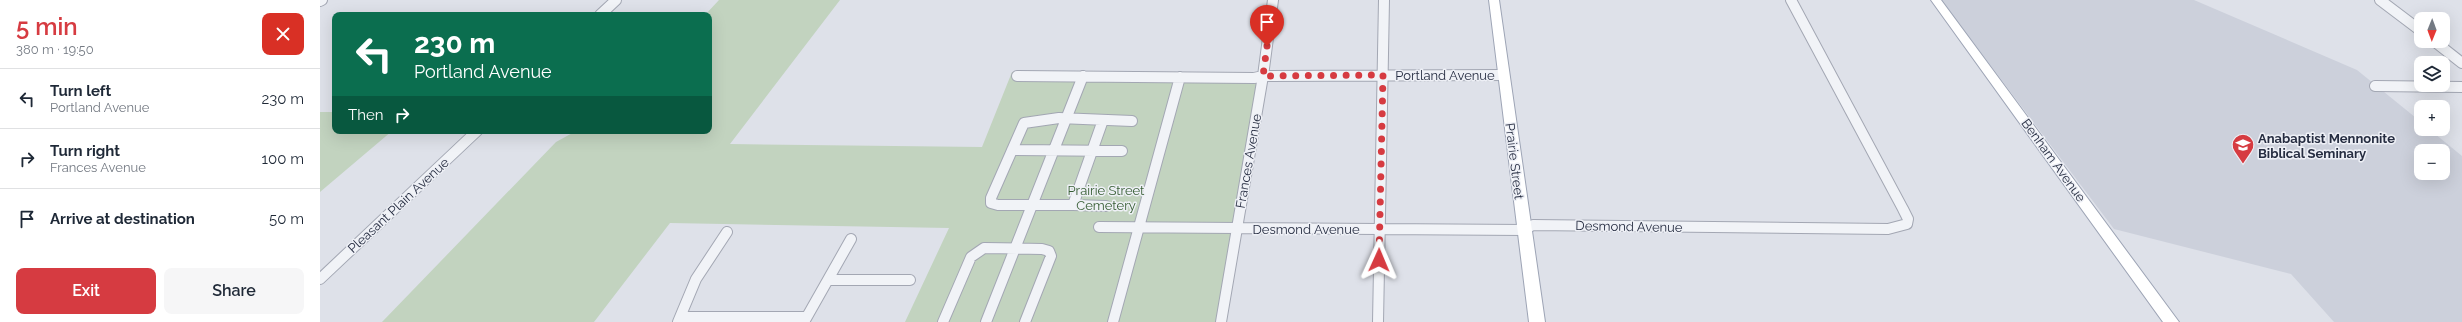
<!DOCTYPE html>
<meta charset="utf-8">
<style>
:root{--surface:#fff;--page:#f6f6f7;--text:#1f2937;--muted:#747a83;--line:#e0e1e3;--accent:#d63b41}
body{margin:0;font-family:Raleway,sans-serif;background:var(--page);color:var(--text);height:100vh;display:flex;flex-direction:column;font-size:15px;white-space:nowrap}
*{box-sizing:border-box;margin:0}
p{font-size:13px;color:var(--muted)}
.icon{flex:none;width:22px;height:22px;fill:none;stroke:currentColor;stroke-width:2;stroke-linecap:round;stroke-linejoin:round}
.map{position:relative;flex:1;overflow:hidden}
.sheet{display:flex;flex-direction:column;background:var(--surface);width:320px}
.sheet>*{flex:none}
.guide{position:absolute;left:12px;top:12px;width:380px;height:122px;border-radius:8px;box-shadow:0 4px 16px #0002;background:#0b6e4f;color:#fff;overflow:hidden}
.needle{width:26px;rotate:181deg}
.controls{position:absolute;left:2094px;top:12px;display:grid;gap:8px}
.controls a{display:grid;place-items:center;width:36px;height:36px;border-radius:8px;background:var(--surface);box-shadow:0 4px 16px #0002;font-size:20px}
.pin{position:absolute;display:grid;place-items:center;width:34px;height:34px;color:#fff;margin:-41px -17px;border-radius:50% 50% 50% 0;rotate:-45deg;box-shadow:0 0 4px #0007}
.pin .icon{rotate:45deg}
.me{position:absolute;width:44px;margin:-22px;rotate:1deg;stroke-linejoin:round;filter:drop-shadow(0 0 3px #0008)}
.turn{display:flex;align-items:center;gap:14px;height:84px;padding:0 16px;font-size:18px}
.turn .icon{width:52px;height:52px;stroke-width:2.5}
.turn b{display:block;font-size:28px;line-height:34px}
.then{display:flex;align-items:center;height:38px;padding:0 16px;background:#0003;gap:8px;font-size:15px}
.round{display:grid;place-items:center;flex:none;width:42px;height:42px;border-radius:8px;background:var(--page)}
.summary{display:flex;align-items:center;justify-content:space-between;height:68px;padding:0 16px}
h1{font-size:24px;font-weight:600;line-height:30px;color:var(--accent)}
.cta{display:flex;gap:8px;margin-top:auto;padding:8px 16px}
.cta a{flex:1;height:46px;border-radius:8px;background:var(--accent);color:#fff;font-size:16px;font-weight:600;line-height:46px;text-align:center}
.cta a+a{background:var(--page);color:var(--text)}
ul{padding:0;list-style:none}
li{display:flex;align-items:center;gap:12px;height:60px;padding:0 16px;border-top:1px solid var(--line)}
li div{flex:1}
li b{display:block;font-size:15px}
li em{font-style:normal}
main{display:flex;flex:1;min-height:0}
.map>svg:first-child{display:block}
.built{fill:#ccd0db;fill-rule:evenodd}
.green{fill:#c2d3bf}
.lines{fill:none;stroke-linecap:round;stroke-linejoin:round}
.minor-casing{stroke:#a3a7b3;stroke-width:12}
.major-casing{stroke:#9da4b5;stroke-width:2}
.minor{stroke:#f1f3f7;stroke-width:10}
.major{fill:#fff;fill-rule:evenodd}
.route{stroke:#d63b41;stroke-width:7;stroke-dasharray:0 12.6}
.labels{text-anchor:middle;stroke-width:3;stroke-linejoin:round;paint-order:stroke}
.street-label{font-size:13px;fill:#262d41;stroke:#eef0f6}
.poi-label{font-size:13px;font-weight:bold;fill:#262d41;stroke:#eef0f6;text-anchor:start}
.park-label{font-size:13px;fill:#365d33;stroke:#eef0f6}
</style>
<main>
<section class="sheet">
<div class="summary"><div><h1>5 min</h1><p>380 m · 19:50</p></div><a class="round" style="background:#d93025;color:#fff"><svg class="icon" aria-label="close" viewBox="0 0 24 24"><path d="M6 6l12 12M18 6L6 18"/></svg></a></div>
<ul>
<li><svg class="icon" aria-label="left" viewBox="0 0 24 24"><path d="M17 20v-9H6M10 6l-5 5 5 5"/></svg><div><b>Turn left</b><p>Portland Avenue</p></div><em>230 m</em></li>
<li><svg class="icon" aria-label="right" viewBox="0 0 24 24"><path d="M7 20v-9h11M14 6l5 5-5 5"/></svg><div><b>Turn right</b><p>Frances Avenue</p></div><em>100 m</em></li>
<li><svg class="icon" aria-label="arrive" viewBox="0 0 24 24"><path d="M6 21V4h12l-3 4 3 4H6"/></svg><div><b>Arrive at destination</b></div><em>50 m</em></li>
</ul>
<div class="cta"><a>Exit</a><a>Share</a></div>
</section>
<div class="map">
<svg width="2142" height="322" viewBox="0 0 2142 322">
<rect width="100%" height="100%" fill="#dee1e9"/>
<path class="built" d="M1621,0H1874L2037,70L2101,122V129H2109L2142,156V322H2014L1971,274L1794,229ZM2101,151H2123V173H2101Z"/>
<path class="green" d="M399,0H520L410,144L662,147L692,72L939,73L896,322H585L629,228L350,223L274,322H62L236,142L256,131H389V15H385Z
M0,112H15V131H72L0,192Z"/>
<g class="lines">
<g class="minor-casing">
<path id="minor" d="M2060,0L2101,31
M0,1L2,0
M280,15L296,0
M2114,41L2142,63
M697,76L934,78L943,76L1184,75
M2055,86L2142,87
M783,120L753,205H678L671,203V198L704,123L739,118L812,121
M692,150L802,151
M753,205L786,206
M779,227L1204,230L1213,225L1568,229L1587,224L1588,219L1583,209L1471,0
M0,279L157,131
M508,280H590
M361,317H486
M358,322L376,279L407,232
M484,322L531,239
M623,322L651,257L664,248L722,249L729,251L731,256L705,322
M666,322L763,76
M793,322L860,77
M901,322L943,76L953,0
M1058,322L1064,0"/>
</g>
<g class="major-casing">
<path id="major" d="M1169,0H1179L1225,322H1209Z
M1611,0H1621L1859,322H1843Z"/>
</g>
<use href="#minor" class="minor"/>
<use href="#major" class="major"/>
</g>
<g class="lines">
<path class="route" d="M947,46L943,76L1063,75L1059,260"/>
</g>
<defs>
<g id="university-pin" transform="scale(1.15)"><path d="M0 17L-7.5 6A9.5 9.5 0 1 1 7.5 6Z" fill="#d63b41" stroke="#eef0f6"/><path d="M0-5L7-2L0 1L-7-2ZM-4 1L0 2.5L4 1V4Q0 6-4 4Z" fill="#fff"/></g>
</defs>
<g fill-rule="evenodd">
<use href="#university-pin" x="1923" y="145"/>
</g>
<g class="labels">
<g class="street-label">
<text x="1125" y="80">Portland Avenue</text>
<text transform="translate(1734 160) rotate(54)" y="5">Benham Avenue</text>
<text transform="translate(928 161) rotate(-80)" y="5">Frances Avenue</text>
<text transform="translate(1195 161) rotate(83)" y="5">Prairie Street</text>
<text transform="translate(78 205) rotate(-43)" y="5">Pleasant Plain Avenue</text>
<text transform="translate(1309 226) rotate(1)" y="5">Desmond Avenue</text>
<text x="986" y="234">Desmond Avenue</text>
</g>
<g class="poi-label">
<text x="1938" y="143">Anabaptist Mennonite<tspan x="1938" dy="15">Biblical Seminary</tspan></text>
</g>
<g class="park-label">
<text x="786" y="195">Prairie Street<tspan x="786" dy="15">Cemetery</tspan></text>
</g>
</g>
</svg>
<div class="controls">
<a><svg class="needle" viewBox="-14 -14 28 28"><path d="M0-13l5 13h-10z" fill="#e53935"/><path d="M0 13l5-13h-10z" fill="#747a83"/></svg></a>
<a><svg class="icon" aria-label="layers" viewBox="0 0 24 24"><path d="M12 4l9 5-9 5-9-5zM3 14l9 5 9-5"/></svg></a>
<a>+</a>
<a>−</a>
</div>
<div class="pin" style="left:947px;top:46px;background:#d93025"><svg class="icon" aria-label="arrive" viewBox="0 0 24 24"><path d="M6 21V4h12l-3 4 3 4H6"/></svg></div>
<svg class="me" style="left:1059px;top:260px" viewBox="-20 -20 40 40"><path d="M0-17L14 15 0 8-14 15z" fill="#d63b41" stroke="#fff" stroke-width="4"/></svg>
<div class="guide">
<div class="turn"><svg class="icon" aria-label="left" viewBox="0 0 24 24"><path d="M17 20v-9H6M10 6l-5 5 5 5"/></svg><div><b>230 m</b>Portland Avenue</div></div>
<div class="then">Then<svg class="icon" aria-label="right" viewBox="0 0 24 24"><path d="M7 20v-9h11M14 6l5 5-5 5"/></svg></div>
</div>
</div>
</main>
